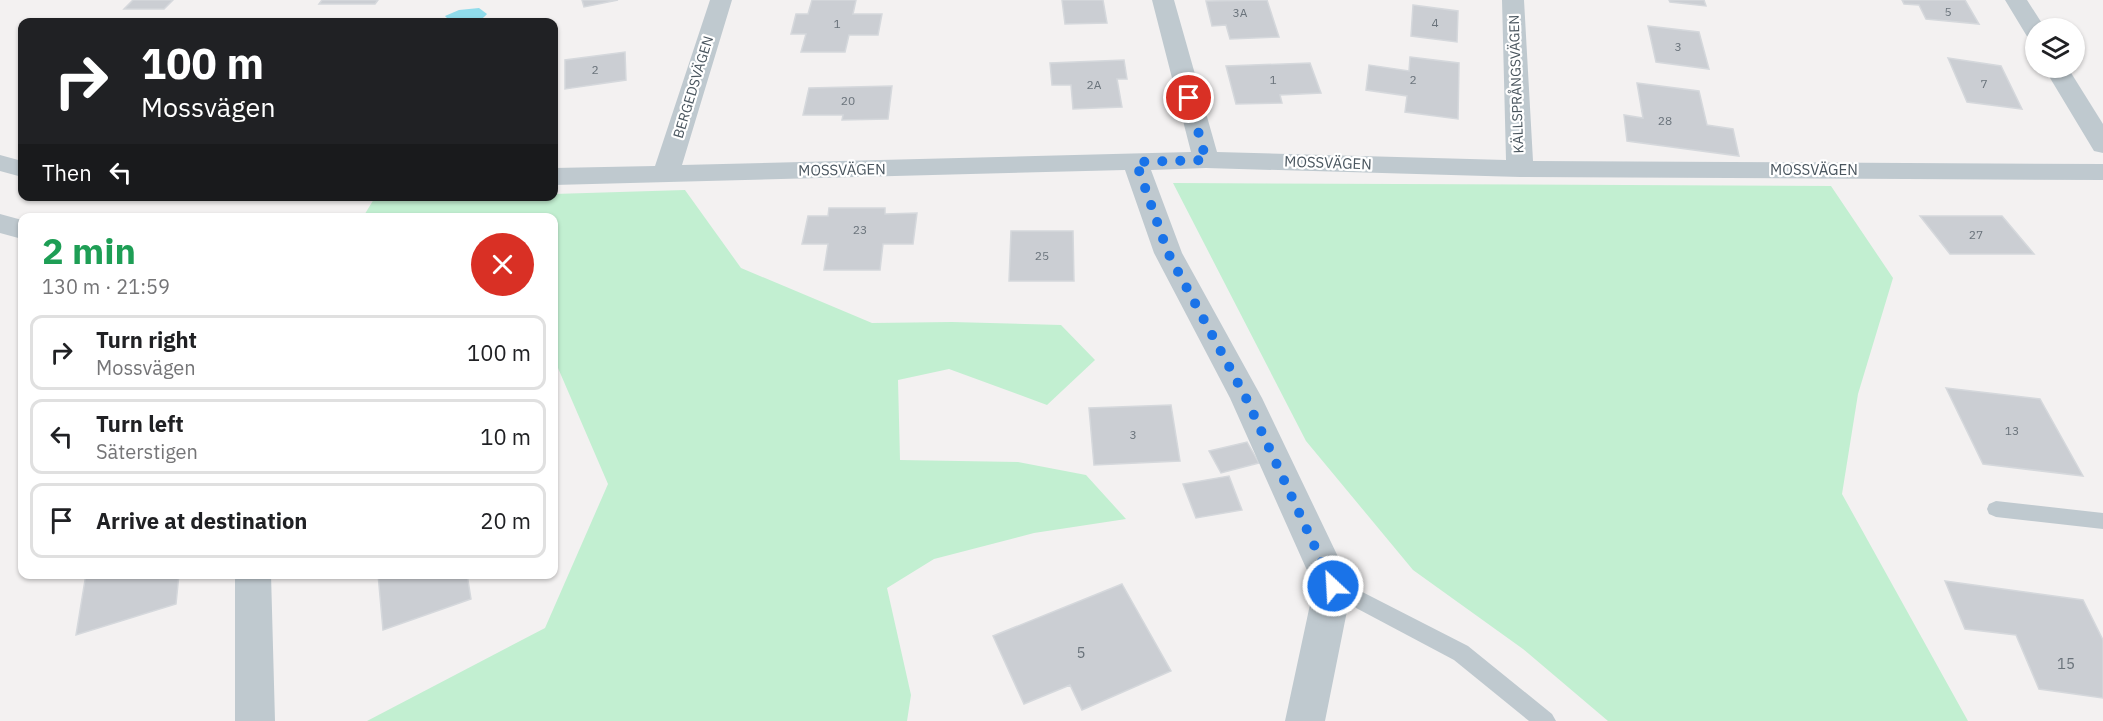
<!DOCTYPE html>
<meta charset="utf-8">
<style>
:root{--surface:#fff;--page:#f6f6f6;--text:#202124;--muted:#757577;--line:#e0e0e0}
body{margin:0;font-family:"IBM Plex Sans",sans-serif;background:var(--page);color:var(--text);height:100vh;display:flex;flex-direction:column;font-size:22px;white-space:nowrap}
*{box-sizing:border-box;margin:0}
p{font-size:20px;color:var(--muted)}
.icon{flex:none;width:33px;height:33px;fill:none;stroke:currentColor;stroke-width:2;stroke-linecap:round;stroke-linejoin:round}
.map{position:relative;flex:1;overflow:hidden}
.panel{position:absolute;left:18px;top:213px;width:540px;height:366px;display:flex;flex-direction:column;background:var(--surface);border-radius:12px;box-shadow:0 2px 4px #0004}
.panel>*{flex:none}
.hud{position:absolute;left:18px;top:18px;width:540px;height:183px;border-radius:12px;box-shadow:0 2px 4px #0004;background:#202124;color:#fff;overflow:hidden}
.tools{position:absolute;left:2025px;top:18px;display:grid;gap:12px}
.tools a{display:grid;place-items:center;width:60px;height:60px;border-radius:50%;background:var(--surface);box-shadow:0 2px 4px #0004;font-size:30px}
.pin{position:absolute;display:grid;place-items:center;width:51px;height:51px;color:#fff;margin:-26px;border:3px solid #fff;border-radius:50%;box-shadow:0 2px 6px #0007}
.me{position:absolute;width:66px;margin:-33px;rotate:335deg;stroke-linejoin:round;filter:drop-shadow(0 0 4px #0008)}
.turn{display:flex;align-items:center;gap:21px;height:126px;padding:0 24px;font-size:27px}
.turn .icon{width:78px;height:78px;stroke-width:2.5}
.turn b{display:block;font-size:42px;line-height:51px}
.then{display:flex;align-items:center;height:57px;padding:0 24px;background:#0003;gap:12px;font-size:22px}
.round{display:grid;place-items:center;flex:none;width:63px;height:63px;border-radius:32px;background:var(--page)}
.head{display:flex;align-items:center;justify-content:space-between;height:102px;padding:0 24px}
h1{font-size:36px;font-weight:700;line-height:45px;color:#1e9e55}
ul{padding:0;list-style:none}
li{display:flex;align-items:center;gap:18px;height:75px;margin:0 12px 9px;padding:0 12px;border:3px solid var(--line);border-radius:12px}
li div{flex:1}
li b{display:block;font-size:22px}
li em{font-style:normal}
.map>svg:first-child{display:block}
.green{fill:#c2efd1}
.water{fill:#90dceb}
.building{fill:#cbced3;stroke:#d5d8dc;stroke-width:1.5}
.lines{fill:none;stroke-linecap:round;stroke-linejoin:round}
.lane{fill:#bfc9cf;fill-rule:evenodd}
.street{fill:#bfc9cf;fill-rule:evenodd}
.route{stroke:#1a73e8;stroke-width:10;stroke-dasharray:0 18}
.labels{text-anchor:middle;stroke-width:4.5;stroke-linejoin:round;paint-order:stroke}
.number-label{font-size:12px;fill:#6a737b}
.far-street-label{font-size:14px;fill:#49555e;stroke:#fff}
.street-label{font-size:15px;fill:#49555e;stroke:#fff}
.near-number-label{font-size:15px;fill:#6a737b}
</style>
<div class="map">
<svg width="2103" height="721" viewBox="0 0 2103 721">
<rect width="100%" height="100%" fill="#f3f1f1"/>
<path class="green" d="M1173,183L1831,186L1893,278L1858,394L1842,494L1968,721H1608L1523,649L1413,570L1306,441Z
M685,190L741,268L872,323L952,322L1061,325L1095,360L1047,405L949,369L898,380L900,460L1018,462L1086,475L1126,519L1034,533L934,559L887,588L911,695L907,721H367L545,628L608,484L558,368L554,365V218L363,217L374,199L554,196V194Z"/>
<path class="water" d="M479,8L487,14C479,25 454,27 445,16L459,10Z"/>
<path class="building" d="M133,0H173L164,9H124Z
M322,0H378L375,4H319Z
M582,0H618L584,7Z
M812,0H856L853,14H882L878,35H849L845,52H801L806,34H791L796,14H808Z
M1062,0H1103L1107,23L1065,24Z
M1267,0L1279,37L1230,39L1226,25L1212,26L1206,1Z
M1669,0H1704L1706,6L1670,2Z
M1902,0H1965L1979,24L1926,19L1919,5L1904,4Z
M1413,5L1458,11L1457,42L1411,36Z
M1648,26L1699,32L1709,69L1656,62Z
M625,52L626,80L565,89V60Z
M1410,57L1459,63L1458,119L1405,112L1407,96L1366,90L1369,65L1409,71Z
M1948,58L2001,66L2022,109L1967,102Z
M1124,60L1127,79H1117L1122,107L1073,109L1071,85H1052L1050,63Z
M1310,63L1321,93L1280,95L1282,103L1236,104L1226,66Z
M1637,83L1699,91L1707,125L1733,129L1739,156L1627,141L1624,115L1643,118Z
M892,86L888,119L842,120L843,115H803L809,88Z
M829,208H885V214L917,213L913,244H883L880,270H824L828,244H802L808,216H828Z
M1920,216H2002L2034,254H1950Z
M1011,231H1073L1074,281H1009Z
M1946,388L2040,399L2083,476L1983,464Z
M1171,405L1180,461L1094,465L1089,408Z
M1247,442L1259,463L1221,473L1209,451Z
M1229,476L1242,510L1196,518L1183,484Z
M86,574H179L176,604L76,635Z
M378,574H467L471,599L383,630Z
M1945,581L2083,600L2103,640V698L2039,689L2016,635L1965,629Z
M1122,584L1171,671L1082,710L1070,685L1024,704L993,636Z"/>
<g class="lines">
<path class="lane" d="M1996,501L2103,513V529L1996,517L1989,514L1987,509L1989,504Z
M1333,577L1468,646L1552,714L1556,721H1529L1454,660L1326,592L1323,586L1326,580Z"/>
<path class="street" d="M710,0H732L682,165L1191,152L1152,0H1174L1217,152L1506,160L1502,0H1524L1533,161L2103,164V180L1520,177L1206,168L1151,170L1182,253L1262,398L1352,586L1325,721H1285L1314,586L1230,398L1154,253L1125,170L554,185V168L655,166Z
M2005,0H2027L2045,28H2036V40L2028,38Z
M2044,68H2068L2103,124V153L2094,151Z
M0,155L22,161V177L0,171Z
M0,214L22,220V239L0,233Z
M235,574H271L275,721H235Z"/>
</g>
<g class="lines">
<path class="route" d="M1189,98L1206,160L1136,162L1168,253L1246,398L1333,586"/>
</g>
<g class="labels">
<g class="number-label">
<text x="1948" y="16">5</text>
<text x="1240" y="17">3A</text>
<text x="1435" y="27">4</text>
<text x="837" y="28">1</text>
<text x="1678" y="51">3</text>
<text x="595" y="74">2</text>
<text x="1273" y="84">1</text>
<text x="1413" y="84">2</text>
<text x="1984" y="88">7</text>
<text x="1094" y="89">2A</text>
<text x="848" y="105">20</text>
<text x="1665" y="125">28</text>
<text x="860" y="234">23</text>
<text x="1976" y="239">27</text>
<text x="1042" y="260">25</text>
<text x="2012" y="435">13</text>
<text x="1133" y="439">3</text>
</g>
<g class="far-street-label">
<text transform="translate(1516 84) rotate(-92)" y="5">KÄLLSPRÅNGSVÄGEN</text>
<text transform="translate(693 87) rotate(-73)" y="5">BERGEDSVÄGEN</text>
</g>
<g class="street-label">
<text transform="translate(1328 163) rotate(2)" y="5">MOSSVÄGEN</text>
<text transform="translate(842 170) rotate(-1)" y="5">MOSSVÄGEN</text>
<text x="1814" y="175">MOSSVÄGEN</text>
</g>
<g class="near-number-label">
<text x="1081" y="658">5</text>
<text x="2066" y="669">15</text>
</g>
</g>
</svg>
<div class="tools">
<a><svg class="icon" aria-label="layers" viewBox="0 0 24 24"><path d="M12 4l9 5-9 5-9-5zM3 14l9 5 9-5"/></svg></a>
</div>
<div class="pin" style="left:1189px;top:98px;background:#d93025"><svg class="icon" aria-label="arrive" viewBox="0 0 24 24"><path d="M6 21V4h12l-3 4 3 4H6"/></svg></div>
<svg class="me" style="left:1333px;top:586px" viewBox="-20 -20 40 40"><circle r="17" fill="#1a73e8" stroke="#fff" stroke-width="3"/><path d="M0-11L8 9 0 5-8 9z" fill="#fff"/></svg>
<div class="hud">
<div class="turn"><svg class="icon" aria-label="right" viewBox="0 0 24 24"><path d="M7 20v-9h11M14 6l5 5-5 5"/></svg><div><b>100 m</b>Mossvägen</div></div>
<div class="then">Then<svg class="icon" aria-label="left" viewBox="0 0 24 24"><path d="M17 20v-9H6M10 6l-5 5 5 5"/></svg></div>
</div>
<section class="panel">
<div class="head"><div><h1>2 min</h1><p>130 m · 21:59</p></div><a class="round" style="background:#d93025;color:#fff"><svg class="icon" aria-label="close" viewBox="0 0 24 24"><path d="M6 6l12 12M18 6L6 18"/></svg></a></div>
<ul>
<li><svg class="icon" aria-label="right" viewBox="0 0 24 24"><path d="M7 20v-9h11M14 6l5 5-5 5"/></svg><div><b>Turn right</b><p>Mossvägen</p></div><em>100 m</em></li>
<li><svg class="icon" aria-label="left" viewBox="0 0 24 24"><path d="M17 20v-9H6M10 6l-5 5 5 5"/></svg><div><b>Turn left</b><p>Säterstigen</p></div><em>10 m</em></li>
<li><svg class="icon" aria-label="arrive" viewBox="0 0 24 24"><path d="M6 21V4h12l-3 4 3 4H6"/></svg><div><b>Arrive at destination</b></div><em>20 m</em></li>
</ul>
</section>
</div>
